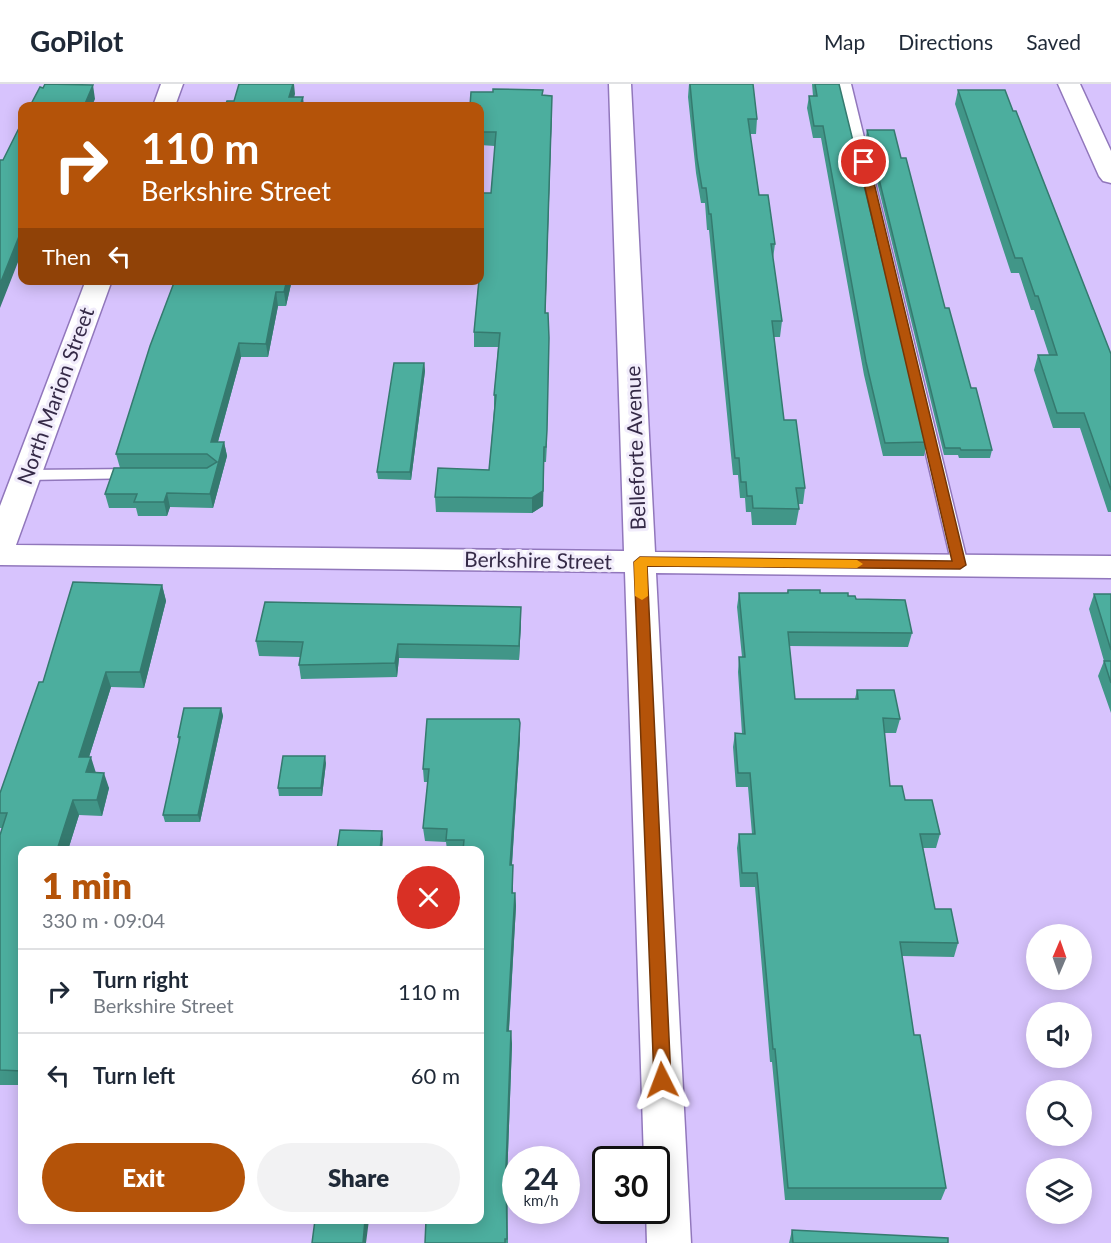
<!DOCTYPE html>
<meta charset="utf-8">
<style>
:root{--surface:#fff;--page:#f2f2f3;--text:#1f2937;--muted:#747a83;--line:#e0e1e3;--accent:#b45309}
body{margin:0;font-family:Lato,sans-serif;background:var(--page);color:var(--text);height:100vh;display:flex;flex-direction:column;font-size:22px;white-space:nowrap}
*{box-sizing:border-box;margin:0}
p{font-size:20px;color:var(--muted)}
.icon{flex:none;width:33px;height:33px;fill:none;stroke:currentColor;stroke-width:2;stroke-linecap:round;stroke-linejoin:round}
.map{position:relative;flex:1;overflow:hidden}
.drawer{position:absolute;left:18px;top:762px;width:466px;height:378px;display:flex;flex-direction:column;background:var(--surface);border-radius:12px;box-shadow:0 3px 15px #0003}
.drawer>*{flex:none}
.guide{position:absolute;left:18px;top:18px;width:466px;height:183px;border-radius:12px;box-shadow:0 3px 15px #0003;background:#b45309;color:#fff;overflow:hidden}
.needle{width:39px;rotate:2deg}
.tools{position:absolute;left:1026px;top:840px;display:grid;gap:12px}
.tools a{display:grid;place-items:center;width:66px;height:66px;border-radius:50%;background:var(--surface);box-shadow:0 3px 15px #0003;font-size:30px}
.speed{position:absolute;left:502px;top:1062px;display:flex;gap:12px;font-size:30px;font-weight:700;text-align:center}
.speed>*{display:grid;place-content:center;width:78px;height:78px;border-radius:50%;background:var(--surface);box-shadow:0 3px 15px #0003;line-height:1}
.speed small{font-size:15px;font-weight:400}
.speed .limit{border:3px solid #111;border-radius:9px;background:#fff;color:#111}
.pin{position:absolute;display:grid;place-items:center;width:51px;height:51px;color:#fff;margin:-26px;border:3px solid #fff;border-radius:50%;box-shadow:0 2px 6px #0007}
.me{position:absolute;width:66px;margin:-33px;rotate:357deg;stroke-linejoin:round;filter:drop-shadow(0 0 4px #0008)}
.turn{display:flex;align-items:center;gap:21px;height:126px;padding:0 24px;font-size:27px}
.turn .icon{width:78px;height:78px;stroke-width:2.5}
.turn b{display:block;font-size:42px;line-height:51px}
.then{display:flex;align-items:center;height:57px;padding:0 24px;background:#0003;gap:12px;font-size:22px}
.round{display:grid;place-items:center;flex:none;width:63px;height:63px;border-radius:32px;background:var(--page)}
.headline{display:flex;align-items:center;justify-content:space-between;height:102px;padding:0 24px}
h1{font-size:36px;font-weight:800;line-height:45px;color:var(--accent)}
.button{display:flex;gap:12px;margin-top:auto;padding:12px 24px}
.button a{flex:1;height:69px;border-radius:36px;background:var(--accent);color:#fff;font-size:24px;font-weight:800;line-height:69px;text-align:center}
.button a+a{background:var(--page);color:var(--text)}
ul{padding:0;list-style:none}
li{display:flex;align-items:center;gap:18px;height:84px;padding:0 24px;border-top:2px solid var(--line)}
li div{flex:1}
li b{display:block;font-size:22px}
li em{font-style:normal}
header{display:flex;align-items:center;gap:36px;box-sizing:border-box;height:84px;padding:0 30px;background:var(--surface);border-bottom:2px solid var(--line)}
header strong{font-size:28px}
nav{display:flex;gap:33px;margin-inline-start:auto;font-size:21px}
.map>svg:first-child{display:block}
.lines{fill:none;stroke-linecap:round;stroke-linejoin:round}
.lane-casing{stroke:#9177bc;stroke-width:3}
.street-casing{stroke:#9177bc;stroke-width:3}
.lane{fill:#fff;fill-rule:evenodd}
.street{fill:#fff;fill-rule:evenodd}
.wall{fill:#419688}
.shaded-wall{fill:#357a6f}
.building{fill:#4cae9e;stroke:#357a6f;stroke-width:1.5}
.route{fill:#b45309;stroke:#753606;stroke-width:1.5}
.slow{fill:#f59e0b}
.labels{text-anchor:middle;stroke-width:6;stroke-linejoin:round;paint-order:stroke}
.street-label{font-size:21px;fill:#352a47;stroke:#f1ecfb}
</style>
<header>
<strong>GoPilot</strong>
<nav><a>Map</a><a>Directions</a><a>Saved</a></nav>
</header>
<div class="map">
<svg width="1111" height="1159" viewBox="0 0 1111 1159">
<rect width="100%" height="100%" fill="#d7c3fd"/>
<g class="lines">
<g class="lane-casing">
<path id="lane" d="M839,0H851L968,481L966,485H954L952,481Z
M136,385L144,390L142,394L27,396L19,391L27,386Z"/>
</g>
<g class="street-casing">
<path id="street" d="M161,0H183L175,22H153Z
M609,0H631L655,468L1111,472V494L656,489L691,1159H647L646,1126H657V1076H644L625,488L0,481V422L86,196H112L16,461L624,467Z
M1058,0H1080L1111,67V99L1103,97L1099,92Z"/>
</g>
<use href="#lane" class="lane"/>
<use href="#street" class="street"/>
</g>
<path class="wall" d="M689,0L757,35L756,50H750L759,111L775,160L773,175L782,237L780,253H774L784,336L805,404L803,420H798L799,425L796,441H752L751,428H746L745,414H740L738,391H733L709,146H707L705,119H701L696,89L688,13Z
M812,0H839L927,358L924,372H883L864,291L821,54H813L807,24L809,12H813Z
M958,6L1111,270V428H1108L1080,344H1053L1034,286L1038,271H1049L1034,226H1031L1019,189H1011L955,20Z
M543,11L552,25L545,229L547,360L546,378H544L543,422L532,429L436,428L435,413L489,386L494,325V311L498,263H474V248L481,170H480V109H491L495,62L480,61V22Z
M867,46L945,224L992,366L990,374H959L958,371H944L866,53Z
M175,196H292L286,222H278L268,273H241L218,358H224L227,372L213,424L170,423L167,432H138L136,424H109L105,410L120,384L116,370Z
M424,279L425,287L411,396L378,395L377,388Z
M162,501L166,517L144,604L111,603L89,673L95,689L109,704L102,732L79,731L68,766H22V1001H0V751L2,744H0V709L43,598Z
M788,506L848,512L912,549L908,563L789,562L795,615H855L857,606L900,635L896,649H884L890,702L940,750L936,764H923L935,825L958,859L954,873L902,872L914,951L946,1104L941,1116H785L772,978H770L755,803H740L737,764L739,750H752L748,703H736L733,663L735,649L742,650L738,588L739,573H742L737,523L739,509H787Z
M1094,510H1111V629L1098,592L1104,577L1089,525Z
M521,537L519,576L399,574L397,593L301,595L299,581L300,573L259,572L256,557Z
M221,624L223,632L200,738H165L163,731L179,658L178,653Z
M520,653L512,781H513V809H515L516,822L509,947L512,960L507,1096L508,1159H425L480,766H447L446,758L425,757L423,744L428,698H424L423,685Z
M326,679L322,712H279L278,704Z
M792,1146L948,1159H789Z"/>
<path class="shaded-wall" d="M293,0H294L295,10L292,22L289,13Z
M93,1L95,15L92,22H84Z
M552,12V25L545,244V229Z
M303,13L304,22H300Z
M22,145V168L0,224V200Z
M287,196H292L286,222L284,208Z
M276,208L278,222L268,273L266,260Z
M239,259L241,273L214,372L211,358Z
M424,279L425,287L411,396L410,388Z
M224,358L227,372L213,424L210,410Z
M544,363L543,422L532,429V414Z
M167,409L170,423L167,432L164,418Z
M162,501L166,517L144,604L140,588Z
M521,523V537L519,576V562Z
M398,560L399,574L397,593L395,579Z
M106,588L111,603L84,689L79,673Z
M221,624L223,632L200,738L198,731Z
M520,639V653L511,794L510,781Z
M325,672L326,679L322,712L321,704Z
M91,673L96,689L86,688Z
M104,689L109,704L102,732L97,716Z
M73,716L79,731L68,766H57Z
M382,747L383,755L382,766H380Z
M515,809L516,822L508,960L507,947Z
M511,947L512,960L507,1096L508,1159L506,1084Z
M365,1136H369L366,1159H363Z"/>
<path class="building" d="M45,0L93,1L84,22H30L40,3L43,4Z
M239,0H293L289,13H303L300,22H225L227,17H234Z
M690,0H753L757,35H748L759,111H768L775,160H771L782,237H772L784,336H796L805,404H796L799,425L753,424L752,412H747L746,398H741L739,374H735L711,130H709L706,104H702L697,74Z
M815,0H839L927,358L885,359L866,278L823,42H814L809,12H817Z
M493,5L543,6L542,11L552,12L545,229H548L549,254L547,346L546,363H544L543,407L532,414L435,413L438,384L489,386L496,311H494L500,249L474,248L479,196H480V183L483,156H480V109H491L496,48H480V22H470L471,8H493Z
M958,6H1005L1013,27H1016L1111,270V406L1084,329H1057L1038,271H1057L1038,212H1035L1022,174H1015Z
M22,38V145L0,200V76H3Z
M867,46H894L901,74H906L945,224H949L971,304H976L992,366H961L960,364H945Z
M175,196H287L284,208H276L266,260L239,259L211,358H224L210,410L167,409L164,418H134L137,410H105L114,384H207L217,378L207,370H116L150,262Z
M394,279H424L410,388H377Z
M73,498L162,501L140,588H106L79,673H91L86,688L104,689L97,716H73L57,766H22V987L0,986V751L7,729H0V709L39,598H43Z
M788,506H820V509H848V512H855L856,515L905,516L912,549L788,548L795,615H858L857,606H894L900,635L883,634L890,702H902L905,716H932L940,750H920L935,825H951L958,859L900,858L914,951H920L946,1104H788L775,965H773L757,789H742L739,750H755L750,689H738L735,649L745,650L739,573H745L739,509H788Z
M1094,510H1111V566Z
M265,518L521,523L519,562L398,560L395,579L299,581L303,558L256,557Z
M1104,577H1111V599Z
M184,624H221L198,731H163L180,653H178Z
M427,635H519L520,639L510,781H513L512,809H515L507,947H511L506,1084L507,1155H505V1159H425L426,1136H480V766H463L464,756H446L447,745L423,744L429,685H423Z
M283,672H325L321,704H278Z
M340,746L382,747L380,766H337Z
M315,1136H365L363,1159H312Z
M792,1146L948,1154V1159H793Z"/>
<path class="route" d="M864,75L869,78L966,481L960,485L647,482L671,996L668,1002L662,1004L656,1002L654,996L634,478L640,473L952,477L859,78Z"/>
<path class="slow" d="M640,473L857,476L863,480L857,484L647,482L648,512L642,516L635,512L634,478Z"/>
<g class="labels">
<g class="street-label">
<text transform="translate(56 312) rotate(-70)" y="7">North Marion Street</text>
<text transform="translate(636 364) rotate(-92)" y="7">Belleforte Avenue</text>
<text transform="translate(538 477) rotate(1)" y="7">Berkshire Street</text>
</g>
</g>
</svg>
<div class="tools">
<a><svg class="needle" viewBox="-14 -14 28 28"><path d="M0-13l5 13h-10z" fill="#e53935"/><path d="M0 13l5-13h-10z" fill="#747a83"/></svg></a>
<a><svg class="icon" aria-label="sound" viewBox="0 0 24 24"><path d="M4 9h4l5-4v14l-5-4H4zM17 9q2 3 0 6"/></svg></a>
<a><svg class="icon" aria-label="search" viewBox="0 0 24 24"><circle cx="10" cy="10" r="6"/><path d="M15 15l6 6"/></svg></a>
<a><svg class="icon" aria-label="layers" viewBox="0 0 24 24"><path d="M12 4l9 5-9 5-9-5zM3 14l9 5 9-5"/></svg></a>
</div>
<div class="speed"><div>24<small>km/h</small></div><div class="limit">30</div></div>
<div class="pin" style="left:864px;top:78px;background:#d93025"><svg class="icon" aria-label="arrive" viewBox="0 0 24 24"><path d="M6 21V4h12l-3 4 3 4H6"/></svg></div>
<svg class="me" style="left:662px;top:996px" viewBox="-20 -20 40 40"><path d="M0-17L14 15 0 8-14 15z" fill="#b45309" stroke="#fff" stroke-width="4"/></svg>
<div class="guide">
<div class="turn"><svg class="icon" aria-label="right" viewBox="0 0 24 24"><path d="M7 20v-9h11M14 6l5 5-5 5"/></svg><div><b>110 m</b>Berkshire Street</div></div>
<div class="then">Then<svg class="icon" aria-label="left" viewBox="0 0 24 24"><path d="M17 20v-9H6M10 6l-5 5 5 5"/></svg></div>
</div>
<section class="drawer">
<div class="headline"><div><h1>1 min</h1><p>330 m · 09:04</p></div><a class="round" style="background:#d93025;color:#fff"><svg class="icon" aria-label="close" viewBox="0 0 24 24"><path d="M6 6l12 12M18 6L6 18"/></svg></a></div>
<ul>
<li><svg class="icon" aria-label="right" viewBox="0 0 24 24"><path d="M7 20v-9h11M14 6l5 5-5 5"/></svg><div><b>Turn right</b><p>Berkshire Street</p></div><em>110 m</em></li>
<li><svg class="icon" aria-label="left" viewBox="0 0 24 24"><path d="M17 20v-9H6M10 6l-5 5 5 5"/></svg><div><b>Turn left</b></div><em>60 m</em></li>
</ul>
<div class="button"><a>Exit</a><a>Share</a></div>
</section>
</div>
